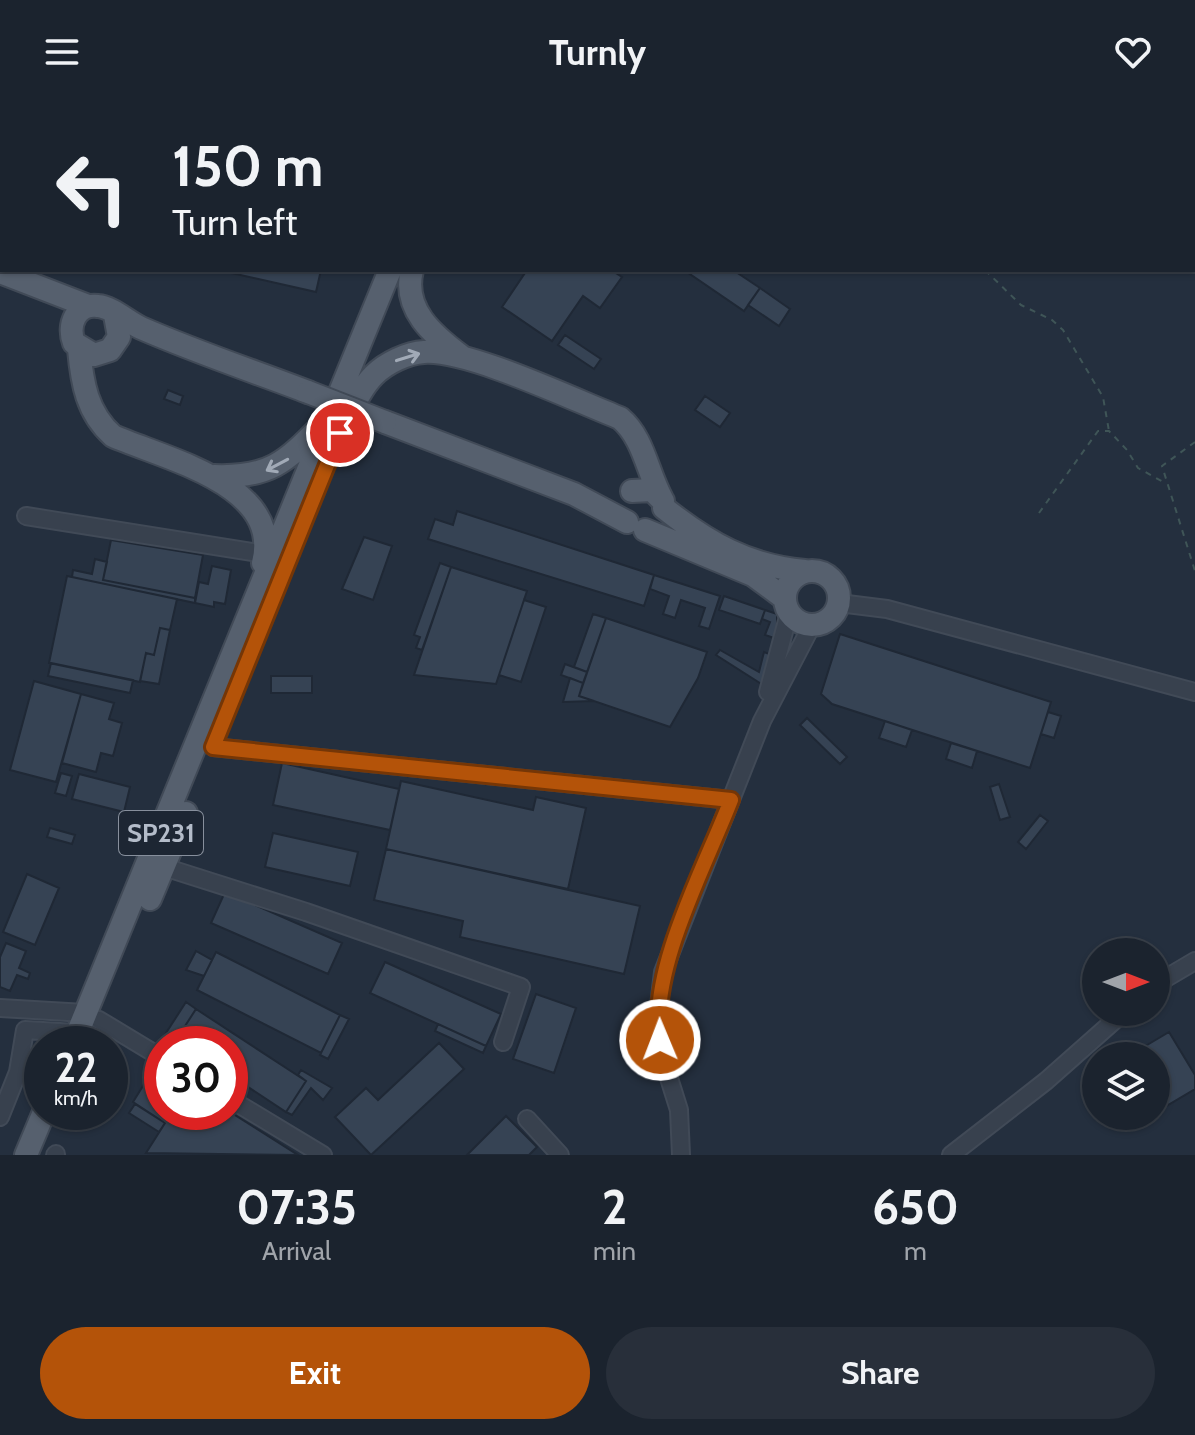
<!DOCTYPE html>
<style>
:root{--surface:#1b232e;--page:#282f3a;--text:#f1f3f6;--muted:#a0a4aa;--line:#39404a;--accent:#b45309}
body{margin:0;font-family:Cabin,sans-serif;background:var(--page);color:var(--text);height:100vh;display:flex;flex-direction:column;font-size:30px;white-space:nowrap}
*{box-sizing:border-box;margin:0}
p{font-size:26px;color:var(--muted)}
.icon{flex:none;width:44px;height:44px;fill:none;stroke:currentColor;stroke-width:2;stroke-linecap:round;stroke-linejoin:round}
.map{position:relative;height:1051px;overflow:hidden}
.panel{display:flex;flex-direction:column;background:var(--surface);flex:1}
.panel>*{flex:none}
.banner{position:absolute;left:0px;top:0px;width:1196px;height:168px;box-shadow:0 2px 6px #0004,0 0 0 2px var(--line);background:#1b232e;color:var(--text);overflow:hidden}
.needle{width:52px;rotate:90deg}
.controls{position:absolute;left:1082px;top:834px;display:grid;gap:16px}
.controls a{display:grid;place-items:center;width:88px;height:88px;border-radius:50%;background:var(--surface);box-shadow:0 2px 6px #0004,0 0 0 2px var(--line);font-size:40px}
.speed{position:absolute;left:24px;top:922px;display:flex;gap:16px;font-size:40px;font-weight:700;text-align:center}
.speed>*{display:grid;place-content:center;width:104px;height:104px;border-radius:50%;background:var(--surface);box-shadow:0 2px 6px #0004,0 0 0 2px var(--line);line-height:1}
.speed small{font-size:20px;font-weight:400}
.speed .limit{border:12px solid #d22;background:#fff;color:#111}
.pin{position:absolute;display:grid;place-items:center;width:68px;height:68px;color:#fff;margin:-34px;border:4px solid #fff;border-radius:50%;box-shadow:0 2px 8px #0007}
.me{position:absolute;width:88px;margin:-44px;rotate:359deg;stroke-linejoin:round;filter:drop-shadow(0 0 6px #0008)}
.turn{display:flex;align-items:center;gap:28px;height:168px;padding:0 40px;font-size:36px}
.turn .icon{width:104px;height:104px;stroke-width:2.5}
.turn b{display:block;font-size:56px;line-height:68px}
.eta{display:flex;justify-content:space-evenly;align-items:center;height:136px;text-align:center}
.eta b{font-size:48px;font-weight:700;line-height:56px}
.primary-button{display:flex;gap:16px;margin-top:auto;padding:16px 40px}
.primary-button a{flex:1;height:92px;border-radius:48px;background:var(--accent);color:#fff;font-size:32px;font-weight:700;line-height:92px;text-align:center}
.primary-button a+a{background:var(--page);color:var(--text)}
header{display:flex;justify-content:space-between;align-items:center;height:104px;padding:0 40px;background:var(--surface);font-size:36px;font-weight:700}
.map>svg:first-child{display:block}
.building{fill:#364354;stroke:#1f2835;stroke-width:2}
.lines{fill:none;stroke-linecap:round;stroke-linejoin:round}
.minor-casing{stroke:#414a57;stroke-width:20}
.major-casing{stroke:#414a57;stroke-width:26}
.path{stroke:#3f5557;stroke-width:2;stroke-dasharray:6 6;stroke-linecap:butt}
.minor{stroke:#38414e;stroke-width:16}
.major{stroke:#56606e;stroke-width:22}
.major-bridge-casing{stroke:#414a57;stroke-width:26;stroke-linecap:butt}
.major-bridge{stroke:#56606e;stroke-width:22}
.oneway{stroke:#a1aab7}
.route-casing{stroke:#753606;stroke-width:20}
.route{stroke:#b45309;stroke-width:14}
.labels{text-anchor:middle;stroke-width:8;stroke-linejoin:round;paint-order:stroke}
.shield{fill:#1d2633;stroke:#878f9c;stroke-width:2}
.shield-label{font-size:26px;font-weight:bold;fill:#b4bcc9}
</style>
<header><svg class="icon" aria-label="menu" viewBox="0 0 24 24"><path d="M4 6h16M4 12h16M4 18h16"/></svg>Turnly<svg class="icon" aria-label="heart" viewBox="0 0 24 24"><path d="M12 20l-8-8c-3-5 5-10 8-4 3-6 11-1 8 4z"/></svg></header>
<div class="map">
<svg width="1195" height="1051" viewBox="0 0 1195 1051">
<rect width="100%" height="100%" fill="#242f3e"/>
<path class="building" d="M0,0H95L105,2H2V54Z
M194,0H299L298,2Z
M218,166H321L316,188Z
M527,166H611L622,173L600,204L583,192L552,237L502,203Z
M684,166H733L760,184L744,207Z
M760,184L790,205L779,222L748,201Z
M565,231L601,255L594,265L558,241Z
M168,286L183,292L180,301L164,295Z
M705,292L730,309L720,323L695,306Z
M457,407L654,471L644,502L428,435L435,415L453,421Z
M364,433L392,442L373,496L342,485Z
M111,436L203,451L195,494L103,476Z
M95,455L107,458L103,476L195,494V499L72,473L73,466L92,470Z
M440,459L451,463L422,546L416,544L420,533L414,531Z
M212,462L231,466L225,500L214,498V503L195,499L199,478L208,480Z
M451,463L527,487L496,580L414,571Z
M654,471L720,492L709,525L699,522L705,504L681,496L675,514L663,510L669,492L650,485Z
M67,472L177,495L170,526L160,524L154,551L146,549L140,578L49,559Z
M724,492L765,506L760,520L719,506Z
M524,496L546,503L521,578L499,571Z
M765,506L777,510V535L765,531L770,518L762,515Z
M593,510L606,514L587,568L574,563Z
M606,514L707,548L698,574L670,623L579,592Z
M160,524L170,526L159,580L140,577L146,549L154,551Z
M840,530L1051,598L1030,664L832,600L821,590Z
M720,546L759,568L764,548L772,551L763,581L716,551Z
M51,559L133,576L130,589L48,572Z
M565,560L587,568L583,579L561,571Z
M271,572H312V589H271Z
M570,574L583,579L579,592L594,597L563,598Z
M34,577L81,590L56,678L10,666Z
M81,590L114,599L109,615L122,619L113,652L101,649L96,668L62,659Z
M1048,608L1061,612L1054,634L1041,630Z
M807,614L847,653L840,660L800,621Z
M885,617L912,626L906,643L879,634Z
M951,639L977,647L972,664L946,655Z
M282,659L399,685L390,726L273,701Z
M61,669L72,672L66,692L55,689Z
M79,670L130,683L124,708L72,695Z
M401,677L533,706L536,693L586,704L568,785L386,745Z
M999,680L1010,713L1000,716L990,683Z
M1040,711L1048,717L1026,745L1018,738Z
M50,724L75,731L72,740L47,733Z
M273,729L358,748L350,782L265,763Z
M386,745L640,802L624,870L460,833L463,817L374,796Z
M27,770L59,784L35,841L3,828Z
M225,788L342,839L328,870L211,819Z
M6,839L26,847L19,864L30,869L28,875L17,871L10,887L0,883V853Z
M196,847L212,856L204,872L186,866Z
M216,848L340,911L321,949L197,886Z
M385,858L501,910L486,942L370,889Z
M536,890L576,904L554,969L513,955Z
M186,898L196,905L176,936L166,929Z
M196,905L306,977L286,1008L230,971V940H182L176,936Z
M340,911L349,915L328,955L320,951Z
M438,920L486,942L483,949L435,927Z
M1169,928L1195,971V985L1168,1001L1165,995L1156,1000V952H1140L1137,947Z
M439,939L464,965L371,1051L335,1013L366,984L378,996Z
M156,961L162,965V1008H230L298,1051L146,1049L165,1019L133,998Z
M301,966L332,984L323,996L311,984L292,1011L286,1008L306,977L298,971Z
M135,1000L165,1019L159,1028L129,1009Z
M506,1012L537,1043L529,1051H467Z"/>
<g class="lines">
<g class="minor-casing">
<path id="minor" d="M26,412L265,450
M839,499L887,505L1195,588
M768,588L789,509
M213,643L731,696
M164,763L306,808L521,883L503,938
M1156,880L1195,857
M0,904L85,909
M99,916L162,954
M230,995L323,1051
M0,1013L18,968L25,926L77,929
M527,1015L560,1051
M55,1051L56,1050
M681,1051L679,1006L663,955L657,918L663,868L762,617L812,521
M951,1051L1046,977L1124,908"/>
</g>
<g class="major-casing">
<path id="major" d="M456,2L457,0
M412,166C402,205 433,231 461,252
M0,168L88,202
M115,211L119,233L110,246L94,251L74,239C67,221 76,199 98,202C112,203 128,218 141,224C196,248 253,267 308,288
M79,245C82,279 87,309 113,332C168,356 283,381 263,459
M385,318L574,390L627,418
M340,329C350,310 359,286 374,271C386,259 407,249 424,248C468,245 574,296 620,314C644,334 647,368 662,395
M214,372C269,374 285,359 322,321
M632,387L652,386L663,397
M664,404C708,439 748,462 805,467
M645,426L753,471L784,494
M785 494a27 27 0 1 1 54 0a27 27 0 1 1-54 0Z
M150,795L186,709
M73,940L390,166
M26,1051L44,1008"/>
</g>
<path class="path" d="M985,166L1021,201L1052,216L1063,226L1103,293L1109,327
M1195,338L1162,362L1195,467
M1039,409L1098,327H1109L1127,346L1138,364L1165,379"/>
<use href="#minor" class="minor"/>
<use href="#major" class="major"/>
<g class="major-bridge-casing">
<path id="major-bridge" d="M308,288L385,318"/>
</g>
<use href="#major-bridge" class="major-bridge"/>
</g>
<defs><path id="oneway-shaft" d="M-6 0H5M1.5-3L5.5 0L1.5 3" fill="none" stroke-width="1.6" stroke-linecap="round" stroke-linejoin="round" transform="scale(2)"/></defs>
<g class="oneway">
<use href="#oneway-shaft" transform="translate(408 253) rotate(-17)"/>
<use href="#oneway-shaft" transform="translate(277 361) rotate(152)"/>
</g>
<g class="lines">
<g class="route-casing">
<path id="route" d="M340,329L213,643L731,696C705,763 649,866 660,936"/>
</g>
<use href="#route" class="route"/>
</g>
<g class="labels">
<rect class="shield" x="119" y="707" width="84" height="44" rx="6"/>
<g class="shield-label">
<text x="161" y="738">SP231</text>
</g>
</g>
</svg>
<div class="controls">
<a><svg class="needle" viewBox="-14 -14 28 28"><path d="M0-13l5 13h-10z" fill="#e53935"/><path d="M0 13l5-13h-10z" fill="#a0a4aa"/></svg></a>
<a><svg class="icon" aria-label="layers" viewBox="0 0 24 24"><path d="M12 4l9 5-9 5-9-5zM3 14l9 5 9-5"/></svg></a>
</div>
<div class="speed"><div>22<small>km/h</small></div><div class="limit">30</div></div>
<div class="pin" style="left:340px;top:329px;background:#d93025"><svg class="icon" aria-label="arrive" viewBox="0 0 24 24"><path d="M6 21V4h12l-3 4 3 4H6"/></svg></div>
<svg class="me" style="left:660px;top:936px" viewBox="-20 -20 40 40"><circle r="17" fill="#b45309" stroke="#fff" stroke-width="3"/><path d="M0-11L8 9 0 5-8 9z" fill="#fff"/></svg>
<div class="banner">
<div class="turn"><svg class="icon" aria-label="left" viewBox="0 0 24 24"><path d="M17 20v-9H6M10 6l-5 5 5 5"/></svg><div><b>150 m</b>Turn left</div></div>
</div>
</div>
<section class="panel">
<div class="eta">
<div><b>07:35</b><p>Arrival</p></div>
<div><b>2</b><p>min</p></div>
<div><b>650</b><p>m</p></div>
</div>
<div class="primary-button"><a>Exit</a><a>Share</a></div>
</section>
